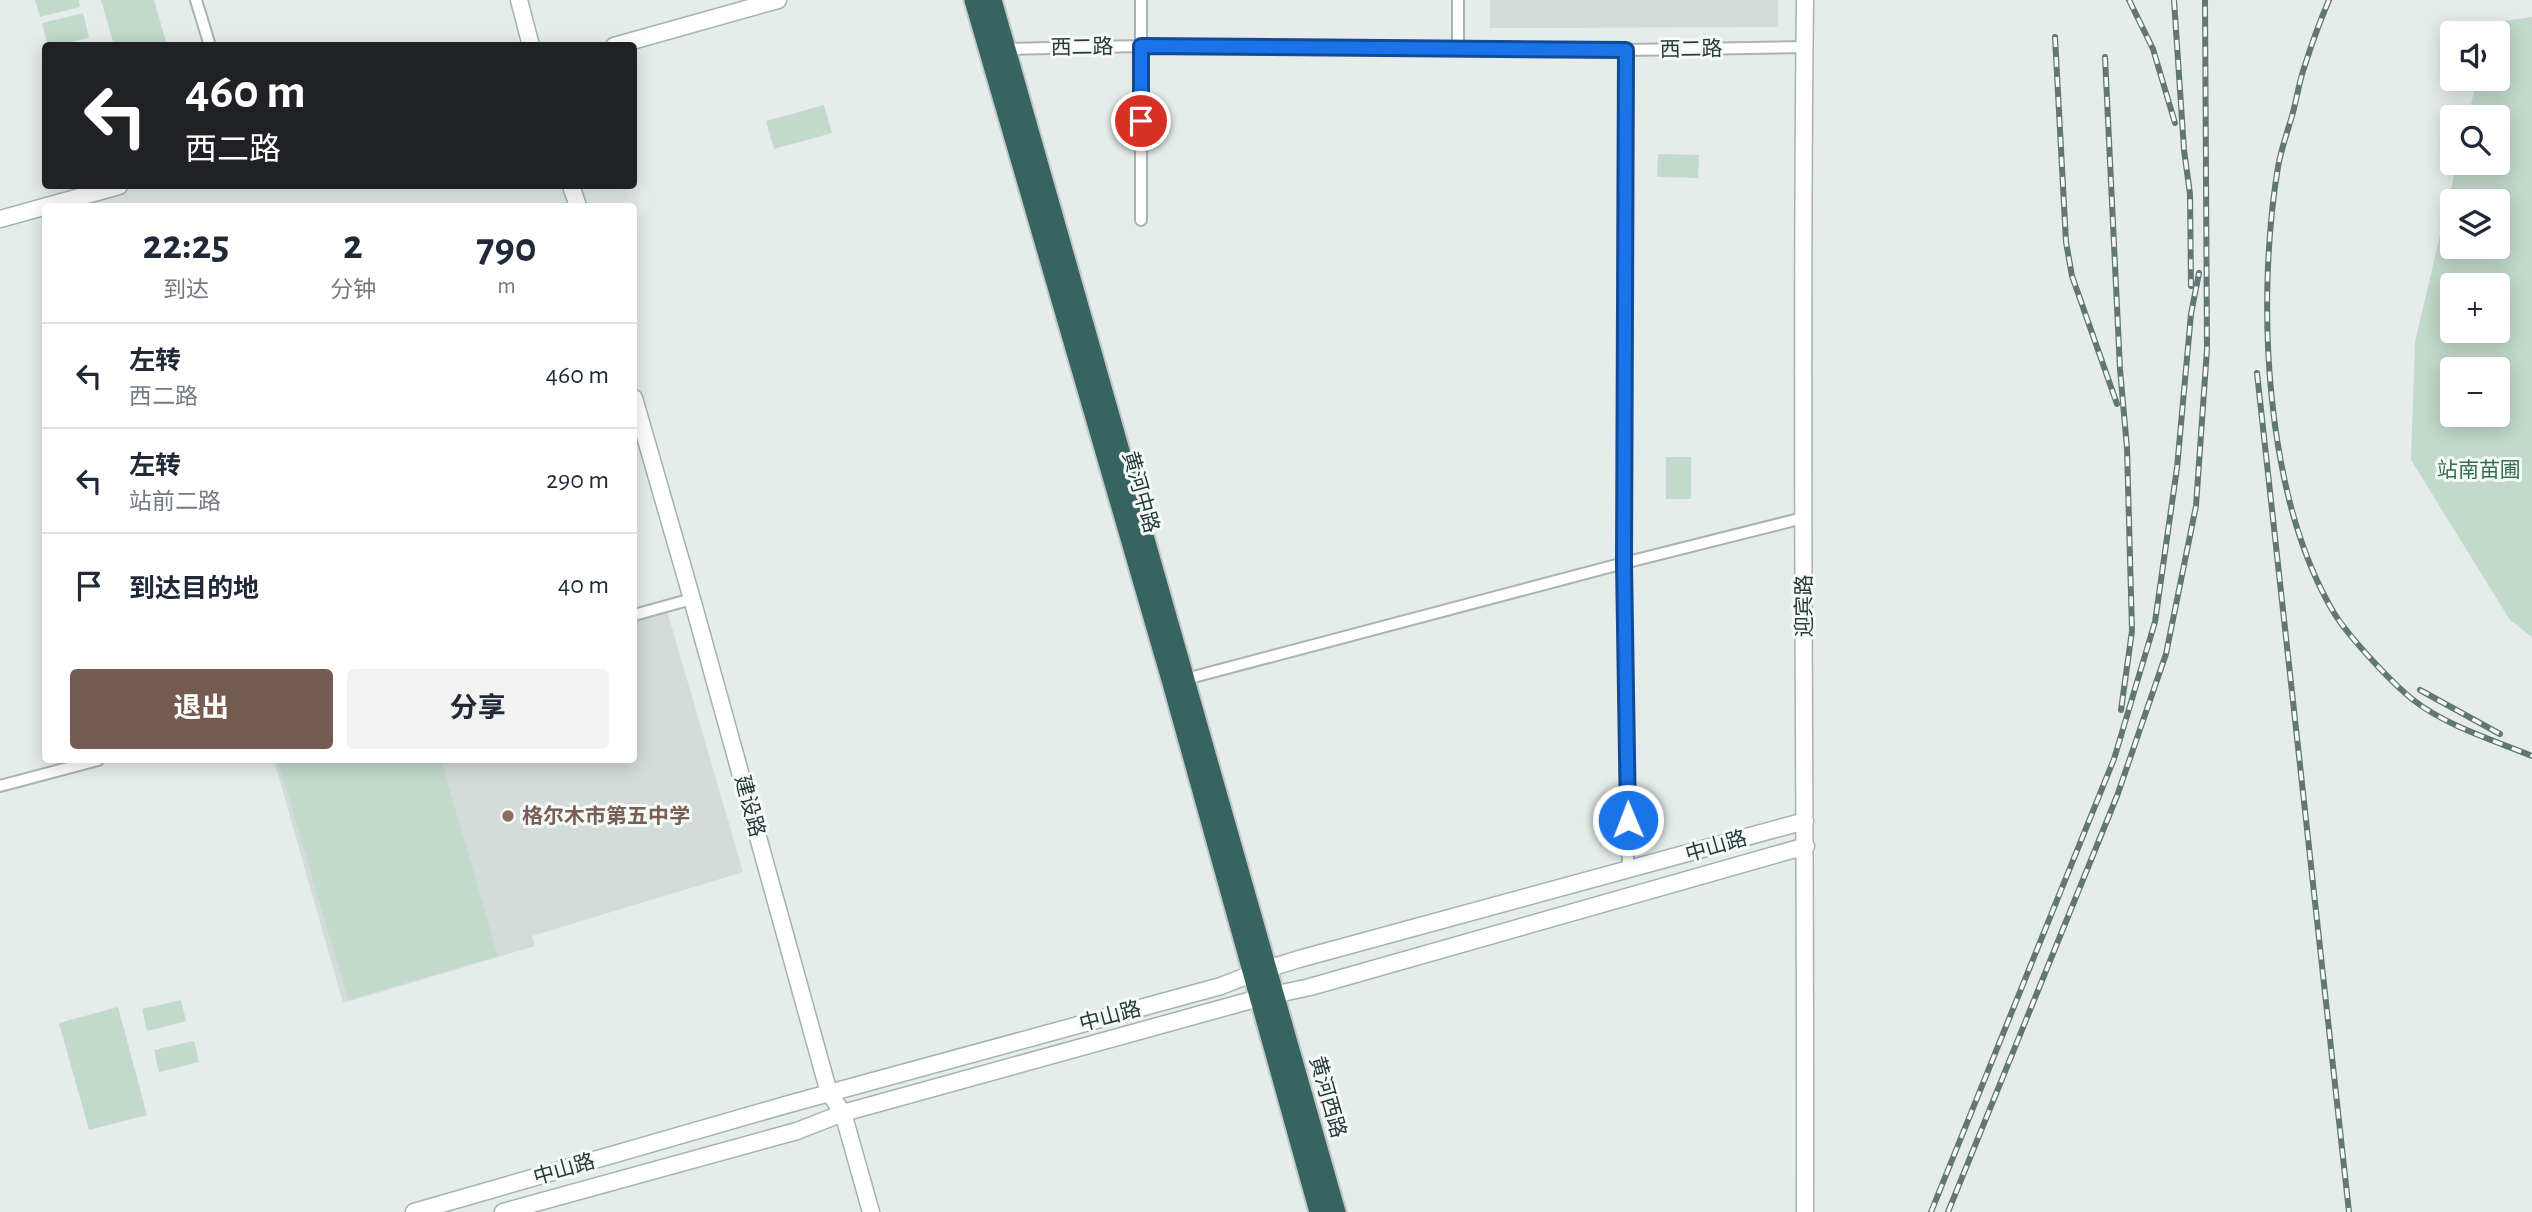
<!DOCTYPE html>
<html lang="zh">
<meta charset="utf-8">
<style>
:root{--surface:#fff;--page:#f2f2f3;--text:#1f2937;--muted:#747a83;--line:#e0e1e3;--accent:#765c50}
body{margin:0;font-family:"Alegreya Sans","Noto Sans SC",sans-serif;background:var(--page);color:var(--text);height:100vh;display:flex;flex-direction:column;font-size:26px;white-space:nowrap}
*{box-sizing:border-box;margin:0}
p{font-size:23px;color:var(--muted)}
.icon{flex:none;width:38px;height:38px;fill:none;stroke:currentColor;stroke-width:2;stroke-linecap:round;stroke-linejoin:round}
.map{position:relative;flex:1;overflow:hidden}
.sheet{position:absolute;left:42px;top:203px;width:595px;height:560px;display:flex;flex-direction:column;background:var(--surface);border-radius:7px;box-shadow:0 4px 18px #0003}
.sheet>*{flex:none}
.guide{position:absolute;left:42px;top:42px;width:595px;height:147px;border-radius:7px;box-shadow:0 4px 18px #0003;background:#202124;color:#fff;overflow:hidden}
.tools{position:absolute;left:2440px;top:21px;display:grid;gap:14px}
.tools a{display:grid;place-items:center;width:70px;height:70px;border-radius:7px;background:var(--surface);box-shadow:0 4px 18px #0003;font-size:35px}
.pin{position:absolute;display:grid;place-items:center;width:60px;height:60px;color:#fff;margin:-30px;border:4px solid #fff;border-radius:50%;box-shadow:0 2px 7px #0007}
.me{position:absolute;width:77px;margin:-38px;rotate:359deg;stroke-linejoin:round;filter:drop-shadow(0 0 5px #0008)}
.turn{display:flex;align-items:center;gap:24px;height:147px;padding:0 28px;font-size:32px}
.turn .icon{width:91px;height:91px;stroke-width:2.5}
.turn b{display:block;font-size:49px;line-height:60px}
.eta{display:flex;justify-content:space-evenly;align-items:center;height:119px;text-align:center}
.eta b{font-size:42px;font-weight:700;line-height:49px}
.action{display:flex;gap:14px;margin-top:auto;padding:14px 28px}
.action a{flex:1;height:80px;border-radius:7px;background:var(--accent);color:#fff;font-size:28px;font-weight:700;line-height:80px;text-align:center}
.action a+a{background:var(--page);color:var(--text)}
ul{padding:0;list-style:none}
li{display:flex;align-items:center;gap:21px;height:105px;padding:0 28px;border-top:2px solid var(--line)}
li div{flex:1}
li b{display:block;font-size:26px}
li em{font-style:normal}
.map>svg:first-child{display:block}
.built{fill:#d3dcd9}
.green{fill:#c1dacb;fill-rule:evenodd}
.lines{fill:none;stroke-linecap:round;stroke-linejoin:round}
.street-casing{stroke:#a8b4b1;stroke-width:14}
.secondary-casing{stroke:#a2b4b0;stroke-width:19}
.highway-casing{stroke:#c2c8c8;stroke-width:23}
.street{stroke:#fff;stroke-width:10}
.secondary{stroke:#fff;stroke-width:16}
.highway{stroke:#366561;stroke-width:19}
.rail-casing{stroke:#617774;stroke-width:6}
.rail{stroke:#f5f9f8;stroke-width:3.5;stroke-dasharray:10;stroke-linecap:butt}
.route-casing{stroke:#114b97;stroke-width:18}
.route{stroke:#1a73e8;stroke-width:12}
.education-dot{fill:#8d6e63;stroke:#f5f9f8;stroke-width:2.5}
.labels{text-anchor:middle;stroke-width:6;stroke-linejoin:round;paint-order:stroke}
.street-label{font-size:21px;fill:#263c39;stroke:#f5f9f8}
.park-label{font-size:21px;fill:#356e53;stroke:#f5f9f8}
.education-label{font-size:21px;font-weight:bold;fill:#785e54;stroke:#f5f9f8;text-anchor:start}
</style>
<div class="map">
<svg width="2532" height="1212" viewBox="0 0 2532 1212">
<rect width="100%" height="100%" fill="#e5ecea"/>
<path class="built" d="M1490,0H1778V27L1490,28Z
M667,611L743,872L532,936L535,946L343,1003L274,760H634V621Z"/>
<path class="green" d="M35,0H79L80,7L40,17Z
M101,0H154L167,45H114Z
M83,13L89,38L59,45H48L42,23Z
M2532,17V637L2510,620L2411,460L2415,342L2457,163H2497V117H2468L2477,79H2497V33H2488L2490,23ZM2452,201H2497V247H2452ZM2452,285H2497V331H2452ZM2452,369H2497V415H2452Z
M824,105L832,133L774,149L766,121Z
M1658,154L1699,155L1698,178L1657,177Z
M1666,457H1691V499H1666Z
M278,760H441L498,956L348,1000Z
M181,1000L186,1021L147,1031L142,1009Z
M118,1007L147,1115L89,1130L59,1023Z
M194,1041L199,1062L159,1072L154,1050Z"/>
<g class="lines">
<g class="street-casing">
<path id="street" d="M196,0L210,46
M1141,0V220
M1003,49L1141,46L1626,50L1804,47
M1458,49V0
M1626,50L1624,563L1628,870
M634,615L692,599
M1182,680L1624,563L1803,518
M0,786L98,760"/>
</g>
<g class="secondary-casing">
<path id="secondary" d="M519,0L531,46
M1805,0C1800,404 1806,808 1805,1212
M614,46L778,0
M571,186L578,206
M0,219L119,186
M634,398L692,599L829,1093L843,1113L871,1212
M414,1212L789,1104L1221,986L1254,973L1299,959L1805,821
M503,1212L797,1131L843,1113L1259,998L1310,987L1806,846"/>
</g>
<g class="highway-casing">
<path id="highway" d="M974,0L1172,683L1319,1212
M992,0L1336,1212"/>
</g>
<use href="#street" class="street"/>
<use href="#secondary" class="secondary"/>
<use href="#highway" class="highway"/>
<g class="rail-casing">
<path id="rail" d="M2129,0L2153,49L2175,123
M2174,0L2184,150L2190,194L2191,286
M2329,0C2320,21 2312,43 2305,65C2299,81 2297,99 2292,116C2287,133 2281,150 2278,167C2256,300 2264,495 2334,613C2349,637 2390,681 2412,699C2446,726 2493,740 2532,756
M2055,37L2066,242L2072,276L2117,404
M2105,57L2120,369L2127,448L2130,558L2132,631L2121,710
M2257,373L2349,1212
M2420,690L2500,734
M1931,1212L2114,759L2155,622L2177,468L2191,314L2199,273
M1948,1212L2117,796L2166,654L2196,506L2207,349L2205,0"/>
</g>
<use href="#rail" class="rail"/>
</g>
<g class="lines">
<g class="route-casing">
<path id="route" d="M1141,121V46L1626,50L1624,563L1628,820"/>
</g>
<use href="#route" class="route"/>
</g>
<circle class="education-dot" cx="508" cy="816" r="7"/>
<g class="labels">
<g class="street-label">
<text transform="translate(1082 47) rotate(-1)" y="7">西二路</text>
<text transform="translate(1691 49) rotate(-1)" y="7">西二路</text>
<text transform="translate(1141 492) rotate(74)" y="7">黄河中路</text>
<text transform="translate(1804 606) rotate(-90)" y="7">迎宾路</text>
<text transform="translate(750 806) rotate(75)" y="7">建设路</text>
<text transform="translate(1716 846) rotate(-16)" y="7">中山路</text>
<text transform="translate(1110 1016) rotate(-15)" y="7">中山路</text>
<text transform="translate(1328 1097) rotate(74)" y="7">黄河西路</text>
<text transform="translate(564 1169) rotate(-16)" y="7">中山路</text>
</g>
<g class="park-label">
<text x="2479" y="477">站南苗圃</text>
</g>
<g class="education-label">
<text x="522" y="823">格尔木市第五中学</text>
</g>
</g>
</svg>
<div class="tools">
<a><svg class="icon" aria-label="sound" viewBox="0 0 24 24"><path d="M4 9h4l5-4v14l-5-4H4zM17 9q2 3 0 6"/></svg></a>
<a><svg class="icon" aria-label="search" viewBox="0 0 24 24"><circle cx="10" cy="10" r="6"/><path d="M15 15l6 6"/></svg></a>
<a><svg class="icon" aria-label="layers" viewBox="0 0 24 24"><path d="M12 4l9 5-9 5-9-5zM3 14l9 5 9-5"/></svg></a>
<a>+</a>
<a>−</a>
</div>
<div class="pin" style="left:1141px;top:121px;background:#d93025"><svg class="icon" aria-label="arrive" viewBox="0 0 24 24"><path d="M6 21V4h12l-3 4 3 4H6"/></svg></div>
<svg class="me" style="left:1628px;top:820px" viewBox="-20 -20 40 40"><circle r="17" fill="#1a73e8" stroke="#fff" stroke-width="3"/><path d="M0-11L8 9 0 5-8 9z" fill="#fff"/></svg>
<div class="guide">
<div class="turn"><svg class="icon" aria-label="left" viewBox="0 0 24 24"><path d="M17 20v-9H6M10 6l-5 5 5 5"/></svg><div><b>460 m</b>西二路</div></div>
</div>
<section class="sheet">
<div class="eta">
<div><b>22:25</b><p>到达</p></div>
<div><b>2</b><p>分钟</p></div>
<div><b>790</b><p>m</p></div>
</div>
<ul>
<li><svg class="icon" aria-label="left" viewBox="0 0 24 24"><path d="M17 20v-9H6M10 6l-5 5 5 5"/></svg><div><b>左转</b><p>西二路</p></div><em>460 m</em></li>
<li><svg class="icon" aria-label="left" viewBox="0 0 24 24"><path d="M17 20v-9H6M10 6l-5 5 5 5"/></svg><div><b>左转</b><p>站前二路</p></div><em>290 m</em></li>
<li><svg class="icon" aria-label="arrive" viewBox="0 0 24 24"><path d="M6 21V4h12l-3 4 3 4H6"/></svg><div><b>到达目的地</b></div><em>40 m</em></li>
</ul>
<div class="action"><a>退出</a><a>分享</a></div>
</section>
</div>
